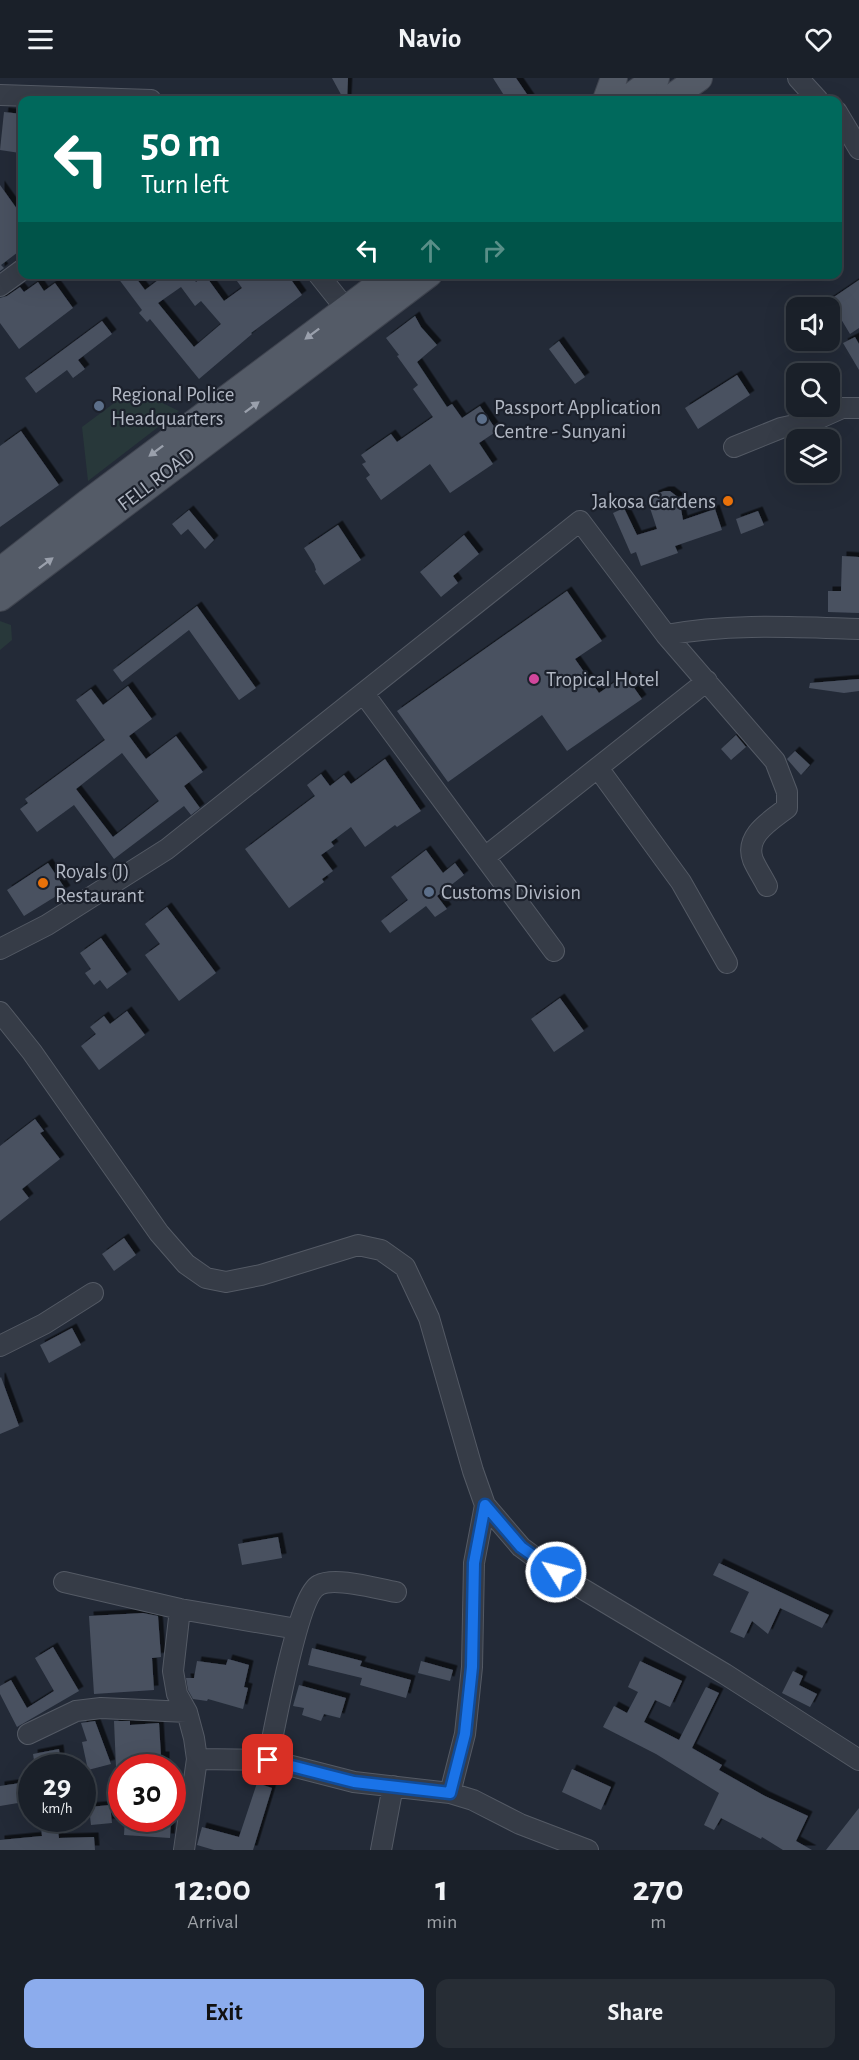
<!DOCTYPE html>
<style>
:root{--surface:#1a2029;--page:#272d35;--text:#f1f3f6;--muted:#9fa3a8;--line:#383e46;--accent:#8caced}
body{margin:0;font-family:"Alegreya Sans",sans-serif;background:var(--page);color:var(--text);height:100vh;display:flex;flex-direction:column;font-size:22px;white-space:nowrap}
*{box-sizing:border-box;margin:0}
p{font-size:20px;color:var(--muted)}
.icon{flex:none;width:33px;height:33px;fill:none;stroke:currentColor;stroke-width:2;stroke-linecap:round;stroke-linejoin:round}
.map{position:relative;height:1772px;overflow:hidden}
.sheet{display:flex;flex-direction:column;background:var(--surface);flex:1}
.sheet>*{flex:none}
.guide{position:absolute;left:18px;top:18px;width:824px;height:183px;border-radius:12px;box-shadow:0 6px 24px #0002,0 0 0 2px var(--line);background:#00695c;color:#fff;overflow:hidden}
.buttons{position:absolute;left:786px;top:219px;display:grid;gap:12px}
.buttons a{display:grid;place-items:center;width:54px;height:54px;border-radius:12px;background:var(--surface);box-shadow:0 6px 24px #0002,0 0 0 2px var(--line);font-size:30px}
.speed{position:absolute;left:18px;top:1676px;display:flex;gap:12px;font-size:30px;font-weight:700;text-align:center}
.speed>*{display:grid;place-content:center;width:78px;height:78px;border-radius:50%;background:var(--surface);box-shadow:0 6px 24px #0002,0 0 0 2px var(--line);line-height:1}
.speed small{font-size:15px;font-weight:400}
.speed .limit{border:9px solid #d22;background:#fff;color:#111}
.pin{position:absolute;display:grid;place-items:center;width:51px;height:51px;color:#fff;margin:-26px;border-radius:12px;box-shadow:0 3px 9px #0006}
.me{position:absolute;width:66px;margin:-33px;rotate:306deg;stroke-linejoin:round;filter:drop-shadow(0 0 4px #0008)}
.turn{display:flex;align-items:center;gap:21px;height:126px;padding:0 24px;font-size:27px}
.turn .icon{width:78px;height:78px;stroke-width:2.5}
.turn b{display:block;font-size:42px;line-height:51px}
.lanes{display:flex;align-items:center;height:57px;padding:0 24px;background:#0003;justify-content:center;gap:30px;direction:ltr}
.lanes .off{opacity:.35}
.eta{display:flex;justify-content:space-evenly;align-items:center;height:102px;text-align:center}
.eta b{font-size:36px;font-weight:700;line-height:42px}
.cta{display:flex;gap:12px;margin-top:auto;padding:12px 24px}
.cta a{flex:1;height:69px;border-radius:12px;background:var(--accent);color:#111;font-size:24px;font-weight:700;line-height:69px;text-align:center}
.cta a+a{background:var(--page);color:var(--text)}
header{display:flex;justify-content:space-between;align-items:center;height:78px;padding:0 24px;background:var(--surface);font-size:27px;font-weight:700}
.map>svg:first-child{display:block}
.green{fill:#28383a}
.building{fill:#495160;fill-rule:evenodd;filter:url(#shadow)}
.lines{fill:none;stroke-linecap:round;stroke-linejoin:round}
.minor-casing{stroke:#545a65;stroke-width:22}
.major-casing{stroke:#404550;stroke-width:28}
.minor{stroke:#363c47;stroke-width:20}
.major{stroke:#545b67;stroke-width:26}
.oneway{fill:#9aa0ac}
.route-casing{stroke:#114b97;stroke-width:15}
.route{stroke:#1a73e8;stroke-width:10}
.service-dot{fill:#5c6f8a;stroke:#1c212c;stroke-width:2}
.food-dot{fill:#e8710a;stroke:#1c212c;stroke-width:2}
.hotel-dot{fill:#d1479c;stroke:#1c212c;stroke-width:2}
.labels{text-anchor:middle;stroke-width:4.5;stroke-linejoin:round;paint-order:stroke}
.poi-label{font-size:21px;fill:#b1b7c3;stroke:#1c212c;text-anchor:start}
.street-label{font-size:21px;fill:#b1b7c3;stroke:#1c212c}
</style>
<header><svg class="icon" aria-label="menu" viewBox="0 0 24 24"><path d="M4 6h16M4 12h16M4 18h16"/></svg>Navio<svg class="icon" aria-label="heart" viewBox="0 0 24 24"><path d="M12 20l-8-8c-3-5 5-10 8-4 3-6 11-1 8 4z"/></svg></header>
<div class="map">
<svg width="859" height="1772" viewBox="0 0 859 1772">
<defs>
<filter id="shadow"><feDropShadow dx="4.5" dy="-4.5" stdDeviation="0" flood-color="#0009"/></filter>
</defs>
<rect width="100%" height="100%" fill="#232a37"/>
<path class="green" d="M133,311L179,333L88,403L82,349Z
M0,543L11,547L12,562L0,572Z"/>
<path class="building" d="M332,0H348L347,22H344Z
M493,0H516L531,22H507Z
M4,34L22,36L20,75L0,72Z
M0,107L22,138V171L1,187L4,190L0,193Z
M115,196H133L145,212L166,196H197L193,200L196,204L205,197L224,223L242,210L232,196H287L302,217L251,255L252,256L199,301L150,241L147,244L139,235L142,232ZM181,209L195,228L201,223L221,246L194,269L158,225Z
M859,202V250L850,256L841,241L831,239L834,230L828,223Z
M38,204L44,213L55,205L73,230L19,271L0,245V220L7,218L20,209L24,214Z
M415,238L421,249L437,267L417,284L447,329L452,326L462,340L480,328L497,353L479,365L493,386L450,415L430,386L381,422L366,400L370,397L362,386L366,384L361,377L391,356L397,364L433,339L413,311L418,307L397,278L399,277L386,260Z
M102,243L112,256L78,282L85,291L73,300L67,292L36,315L25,300Z
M855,259L859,266V292L843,265Z
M559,263L585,299L575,306L549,271Z
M737,297L750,317L698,351L685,330Z
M21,353L59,407L0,449V368Z
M664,413H670L679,420L683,442L715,431L722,452L675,468L678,475L641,488L636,474L631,476L613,435L624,430L637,457L657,451L649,427L654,417Z
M189,432L214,462L205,471L188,451L181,457L172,446Z
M758,433L764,447L741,456L736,441Z
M338,447L361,482L324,507L315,493L316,492L314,486L304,470Z
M464,457L479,476L453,498L458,505L441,519L420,494Z
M842,478L859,479V535L828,534V513H841Z
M567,513L602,563L575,581L599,615L625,597L642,621L567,673L542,637L448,704L397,633Z
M197,528L256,610L239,622L189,552L122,604L113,592Z
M859,601V613L844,615L809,610L810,605Z
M128,608L152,641L129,658L146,681L176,658L203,694L184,708L200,730L191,737L184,728L114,781L74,727L37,754L20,731L28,725L25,721L105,662L76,622L91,611L103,627ZM122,675L159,723L113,759L76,711Z
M736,657L746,669L731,682L721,671Z
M795,673L810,687L801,697L787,681Z
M385,681L421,733L397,749L395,747L365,769L351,749L331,764L334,768L321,777L333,793L322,801L324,804L289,830L245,771L315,718L307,707L321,696L330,708L344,697L351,706Z
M426,772L443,795L455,785L464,797L437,818L447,831L435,839L426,828L390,855L381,843L408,822L391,799Z
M48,785L66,812L24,838L7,812Z
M167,829L216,895L179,923L145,877L160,866L145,846Z
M101,860L127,896L107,911L100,902L94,907L85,895L91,891L80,875Z
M560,920L584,953L554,974L531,941Z
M127,933L145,957L99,992L81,968L96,956L90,949L104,938L110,946Z
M35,1041L44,1053L40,1055L60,1081L22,1111L29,1120L0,1143V1068Z
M124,1160L136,1177L114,1193L102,1176Z
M72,1250L81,1267L49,1285L40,1267Z
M1,1299L19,1348L0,1356V1300Z
M278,1459L282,1480L242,1487L238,1466Z
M719,1485L829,1537L822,1550L780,1530L768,1556L752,1543L744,1560L730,1554L749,1514L713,1497Z
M143,1535L158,1538L161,1579L152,1580L154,1612L94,1616L89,1538Z
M53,1569L79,1613L17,1649L0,1616V1608L11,1602L27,1630L54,1613L35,1580Z
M312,1570L362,1583L360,1588L411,1602L406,1620L360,1607L362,1600L308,1587Z
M228,1581L249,1587L244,1609L248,1610L243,1631L208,1621L207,1623L193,1621L188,1612L186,1600H194L197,1583L226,1587Z
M421,1583L453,1592L450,1603L418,1595Z
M640,1583L682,1603L670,1629L655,1622L644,1644L679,1662L706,1609L719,1615L692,1670L722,1687L719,1692L765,1718L808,1738L796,1763L812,1772H783L762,1759L761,1761L721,1740L714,1752L704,1747L719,1715L656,1676L603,1649L614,1628L627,1635L638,1614L628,1609Z
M793,1593L803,1598L799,1607L817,1616L810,1629L782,1615Z
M299,1607L346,1620L340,1640L324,1636L321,1643L302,1637L304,1630L293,1628Z
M95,1643L111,1686L88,1692L82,1664L87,1663L81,1645Z
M114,1643H130V1647L159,1645L161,1678H165V1689H116Z
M59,1671L61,1689H35L33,1676Z
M572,1691L611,1709L601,1732L562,1714Z
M27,1704L30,1723L0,1728V1708Z
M257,1705L272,1710L253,1772H214L197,1767L202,1749L239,1759Z
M110,1727L112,1745L91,1747L89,1729Z
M859,1730V1772H826Z
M40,1740H56L59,1760L94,1759L95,1772H0V1762L42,1758Z
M125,1740H171L170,1760L124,1757Z"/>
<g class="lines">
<g class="minor-casing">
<path id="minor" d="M798,0L818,22
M0,17L151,22
M837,34L859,71
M318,196L346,231
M0,208L22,192
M734,369L781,350L813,343L842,330H859
M666,557C730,545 794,549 859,551
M364,616L554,873
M598,690L681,804L727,885
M485,779L707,603
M0,871L47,847L167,771L580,443L666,557L775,683L787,714V730C770,743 744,758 753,782C757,791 763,800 767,808
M0,934L32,974L159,1155L186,1186L206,1200L226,1204L261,1197L358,1167L381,1172L405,1189L429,1240L473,1393L485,1427L521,1469L556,1495L725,1596L859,1682
M0,1268L44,1246L93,1215
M64,1504L180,1531L297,1551
M180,1531L173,1593L177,1616L187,1634L194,1660L197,1681L184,1772
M28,1656L76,1633L101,1630L187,1634
M197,1681L268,1682L354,1704L450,1715L473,1722L520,1746L588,1772
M268,1682C274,1653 298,1517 319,1507C335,1498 378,1511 396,1514
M450,1715L465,1656L472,1589L474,1485L485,1427
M381,1772L393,1708"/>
</g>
<g class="major-casing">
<path id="major" d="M606,22L614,0
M626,22L656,0
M668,22L699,0
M0,493L87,425L393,196
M0,520L429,196"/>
</g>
<use href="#minor" class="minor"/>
<use href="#major" class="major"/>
</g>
<defs><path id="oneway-solid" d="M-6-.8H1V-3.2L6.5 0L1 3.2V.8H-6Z" transform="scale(1.5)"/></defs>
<g class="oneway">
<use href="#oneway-solid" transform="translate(312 256) rotate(143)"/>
<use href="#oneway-solid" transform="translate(252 329) rotate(-37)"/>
<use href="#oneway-solid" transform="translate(156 373) rotate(143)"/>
<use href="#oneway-solid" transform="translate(46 485) rotate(-37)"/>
</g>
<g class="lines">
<g class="route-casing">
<path id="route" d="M268,1682L354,1704L450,1715L465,1656L472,1589L474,1485L485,1427L521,1469L556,1494"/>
</g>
<use href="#route" class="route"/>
</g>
<g class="service-dot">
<circle cx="99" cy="328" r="6"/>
<circle cx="482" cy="341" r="6"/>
<circle cx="429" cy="814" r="6"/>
</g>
<g class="food-dot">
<circle cx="728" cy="423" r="6"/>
<circle cx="43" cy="805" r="6"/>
</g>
<circle class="hotel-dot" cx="534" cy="601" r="6"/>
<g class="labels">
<g class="poi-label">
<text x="111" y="323">Regional Police<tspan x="111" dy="24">Headquarters</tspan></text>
<text x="494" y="336">Passport Application<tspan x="494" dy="24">Centre - Sunyani</tspan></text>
<text x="716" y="430" text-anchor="end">Jakosa Gardens</text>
<text x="546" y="608">Tropical Hotel</text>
<text x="55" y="800">Royals (J)<tspan x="55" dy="24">Restaurant</tspan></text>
<text x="441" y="821">Customs Division</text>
</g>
<g class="street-label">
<text transform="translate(156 401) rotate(-37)" y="7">FELL ROAD</text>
</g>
</g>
</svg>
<div class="buttons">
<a><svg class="icon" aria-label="sound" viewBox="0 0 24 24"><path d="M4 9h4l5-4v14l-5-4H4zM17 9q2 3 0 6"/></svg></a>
<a><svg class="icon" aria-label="search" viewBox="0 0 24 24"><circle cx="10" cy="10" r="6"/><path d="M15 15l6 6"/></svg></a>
<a><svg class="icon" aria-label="layers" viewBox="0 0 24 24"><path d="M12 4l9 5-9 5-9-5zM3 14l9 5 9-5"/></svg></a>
</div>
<div class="speed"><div>29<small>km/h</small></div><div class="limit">30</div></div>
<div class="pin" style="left:268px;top:1682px;background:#d93025"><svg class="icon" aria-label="arrive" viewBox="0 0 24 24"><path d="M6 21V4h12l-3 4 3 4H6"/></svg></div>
<svg class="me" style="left:556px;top:1494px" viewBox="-20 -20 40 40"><circle r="17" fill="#1a73e8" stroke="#fff" stroke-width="3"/><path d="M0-11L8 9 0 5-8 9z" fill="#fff"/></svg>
<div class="guide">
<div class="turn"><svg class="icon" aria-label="left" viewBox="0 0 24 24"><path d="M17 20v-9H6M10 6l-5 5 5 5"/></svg><div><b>50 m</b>Turn left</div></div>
<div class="lanes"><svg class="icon" aria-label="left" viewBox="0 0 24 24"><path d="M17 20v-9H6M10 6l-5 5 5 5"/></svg><svg class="icon off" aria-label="ahead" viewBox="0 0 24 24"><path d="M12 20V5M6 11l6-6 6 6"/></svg><svg class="icon off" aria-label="right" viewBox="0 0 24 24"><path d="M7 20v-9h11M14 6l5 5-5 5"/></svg></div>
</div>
</div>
<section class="sheet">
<div class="eta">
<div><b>12:00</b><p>Arrival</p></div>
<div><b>1</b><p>min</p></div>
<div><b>270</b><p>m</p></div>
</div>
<div class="cta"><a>Exit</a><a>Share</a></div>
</section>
